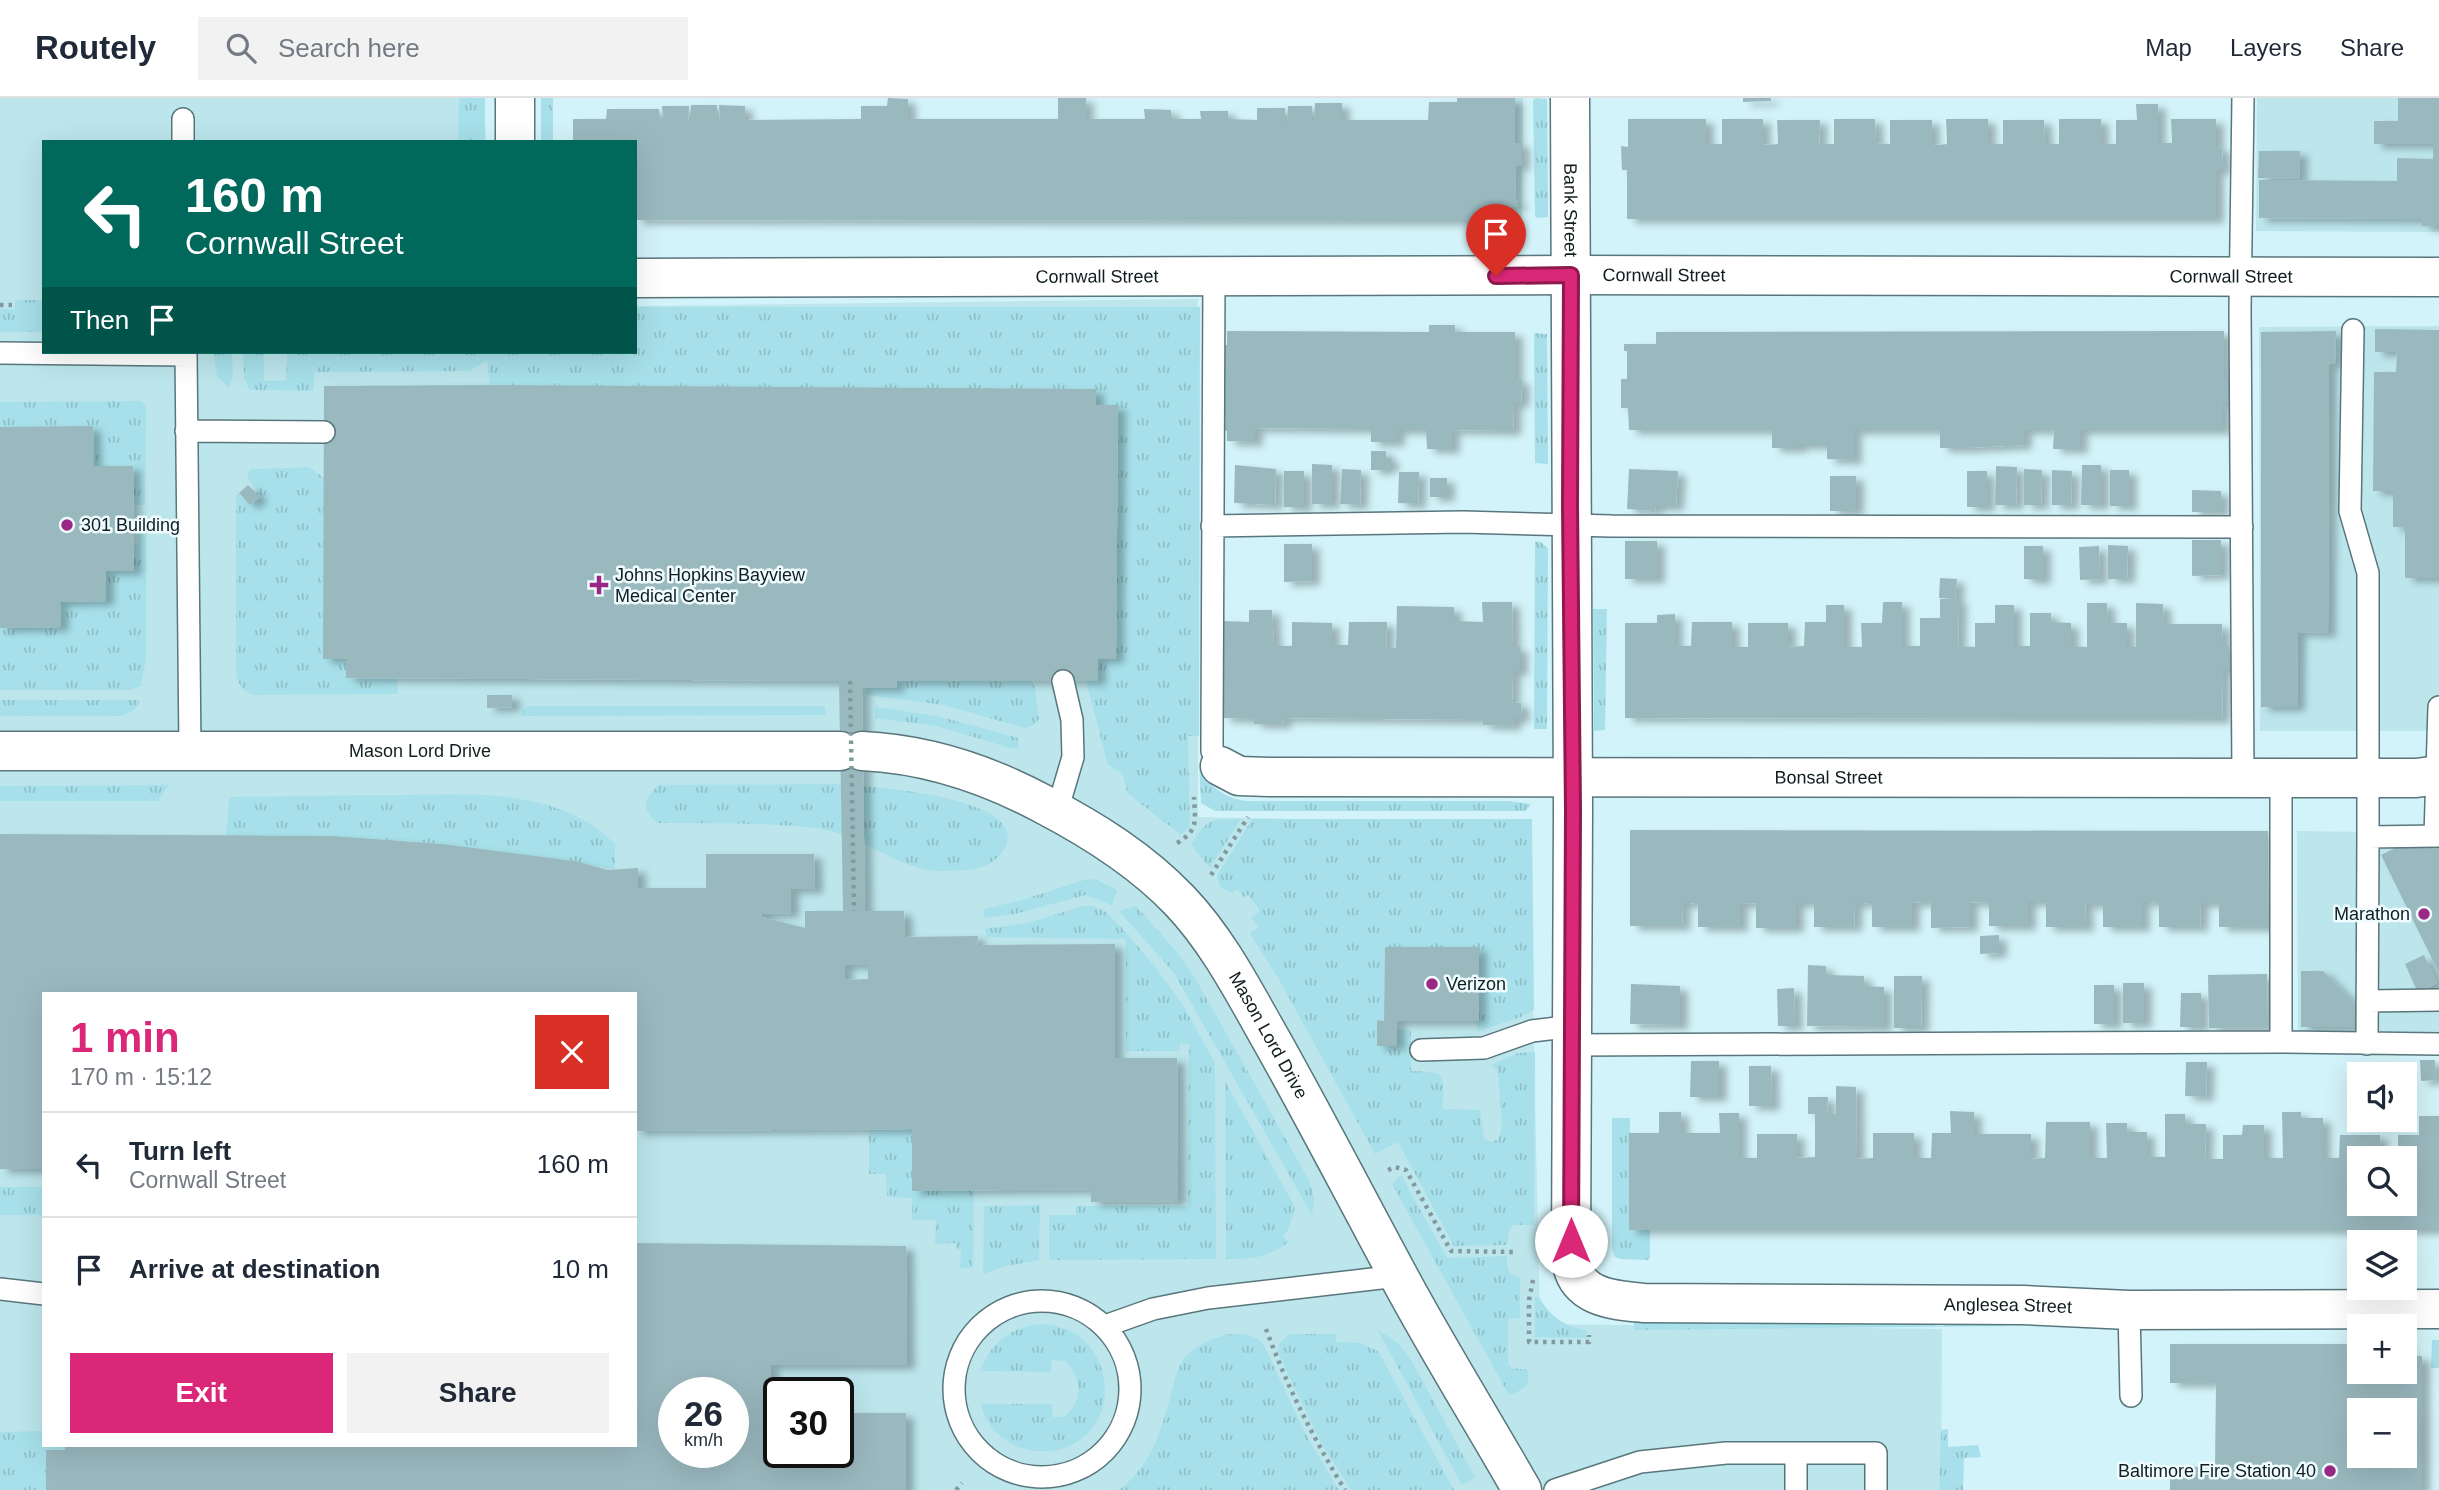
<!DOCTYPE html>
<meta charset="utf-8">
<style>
:root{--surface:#fff;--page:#f2f2f3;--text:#1f2937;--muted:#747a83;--line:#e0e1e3;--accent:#db2777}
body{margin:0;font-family:Helvetica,sans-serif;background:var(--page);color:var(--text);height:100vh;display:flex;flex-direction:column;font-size:26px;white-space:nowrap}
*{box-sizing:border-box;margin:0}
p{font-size:23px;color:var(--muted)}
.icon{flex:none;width:38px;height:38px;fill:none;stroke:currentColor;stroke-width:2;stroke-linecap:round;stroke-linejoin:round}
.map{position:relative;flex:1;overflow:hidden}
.panel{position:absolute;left:42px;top:894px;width:595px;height:455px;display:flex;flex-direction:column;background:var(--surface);border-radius:0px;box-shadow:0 7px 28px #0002}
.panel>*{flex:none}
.hud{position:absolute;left:42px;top:42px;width:595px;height:214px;border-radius:0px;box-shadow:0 7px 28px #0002;background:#00695c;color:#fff;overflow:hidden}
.buttons{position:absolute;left:2347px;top:964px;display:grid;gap:14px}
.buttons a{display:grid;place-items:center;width:70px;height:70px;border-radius:0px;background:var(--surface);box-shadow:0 7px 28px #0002;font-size:35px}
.speed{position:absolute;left:658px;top:1279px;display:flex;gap:14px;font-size:35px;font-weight:700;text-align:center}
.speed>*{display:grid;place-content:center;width:91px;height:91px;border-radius:50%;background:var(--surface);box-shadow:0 7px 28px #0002;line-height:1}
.speed small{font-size:18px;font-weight:400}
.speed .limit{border:4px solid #111;border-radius:10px;background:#fff;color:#111}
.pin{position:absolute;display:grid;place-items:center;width:60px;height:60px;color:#fff;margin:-72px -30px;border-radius:50% 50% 50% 0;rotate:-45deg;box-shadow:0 0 7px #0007}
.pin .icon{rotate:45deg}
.me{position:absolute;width:77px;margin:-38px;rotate:0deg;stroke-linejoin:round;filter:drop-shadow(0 0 5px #0008)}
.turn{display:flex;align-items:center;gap:24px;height:147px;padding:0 28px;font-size:32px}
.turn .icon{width:91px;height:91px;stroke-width:2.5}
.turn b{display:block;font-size:49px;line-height:60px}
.then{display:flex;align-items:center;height:66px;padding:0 28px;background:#0003;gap:14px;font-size:26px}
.round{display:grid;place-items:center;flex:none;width:74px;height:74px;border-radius:0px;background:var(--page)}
.headline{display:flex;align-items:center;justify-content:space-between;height:119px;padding:0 28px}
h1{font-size:42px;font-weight:700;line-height:52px;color:var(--accent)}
.primary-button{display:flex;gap:14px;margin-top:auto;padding:14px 28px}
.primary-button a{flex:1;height:80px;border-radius:0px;background:var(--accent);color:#fff;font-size:28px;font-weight:700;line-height:80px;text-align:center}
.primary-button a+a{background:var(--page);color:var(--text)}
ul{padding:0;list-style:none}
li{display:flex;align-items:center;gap:21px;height:105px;padding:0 28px;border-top:2px solid var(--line)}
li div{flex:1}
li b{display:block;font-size:26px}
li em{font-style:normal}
header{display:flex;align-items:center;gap:42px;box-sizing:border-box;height:98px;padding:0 35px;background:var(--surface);border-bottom:2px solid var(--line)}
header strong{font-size:33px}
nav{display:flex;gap:38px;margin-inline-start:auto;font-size:24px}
.search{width:490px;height:63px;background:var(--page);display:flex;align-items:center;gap:18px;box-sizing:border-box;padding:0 24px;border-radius:0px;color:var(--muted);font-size:26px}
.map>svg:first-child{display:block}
.built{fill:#bce6ec;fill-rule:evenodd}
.grass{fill:url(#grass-tufts)}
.building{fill:#9ab9bf;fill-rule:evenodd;filter:url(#shadow)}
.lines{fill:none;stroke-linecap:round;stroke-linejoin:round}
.lane-casing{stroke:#58767b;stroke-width:24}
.street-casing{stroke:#58767b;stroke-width:41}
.path{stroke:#829a9e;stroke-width:4.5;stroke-dasharray:3.5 5;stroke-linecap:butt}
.lane{stroke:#fff;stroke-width:21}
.street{stroke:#fff;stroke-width:38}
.path-bridge{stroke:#829a9e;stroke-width:4.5;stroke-dasharray:3.5 5;stroke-linecap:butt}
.route-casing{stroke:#8e194d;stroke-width:18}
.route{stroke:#db2777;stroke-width:12}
.poi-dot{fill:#9a2886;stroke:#effcff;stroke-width:2.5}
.labels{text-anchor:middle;stroke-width:5;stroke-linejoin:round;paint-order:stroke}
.street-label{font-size:18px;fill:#111d1f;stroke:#effcff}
.poi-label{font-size:18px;fill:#111d1f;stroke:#effcff;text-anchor:start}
</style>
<header>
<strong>Routely</strong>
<div class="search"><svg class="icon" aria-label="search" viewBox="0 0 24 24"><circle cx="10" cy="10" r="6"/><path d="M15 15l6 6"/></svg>Search here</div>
<nav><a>Map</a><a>Layers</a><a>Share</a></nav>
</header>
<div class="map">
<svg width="2439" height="1392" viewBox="0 0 2439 1392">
<defs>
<pattern id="grass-tufts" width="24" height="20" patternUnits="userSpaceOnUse" patternTransform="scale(1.75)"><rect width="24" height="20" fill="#a7e0ea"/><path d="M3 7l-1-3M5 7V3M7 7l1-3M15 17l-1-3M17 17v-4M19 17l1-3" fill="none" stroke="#8fc0c8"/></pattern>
<filter id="shadow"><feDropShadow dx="8" dy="4.5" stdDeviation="3.5" flood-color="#0004"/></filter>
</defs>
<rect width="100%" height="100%" fill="#d2f3f9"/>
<path class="built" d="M0,0H483L486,44H44V254H635V208L1198,201V719L1529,726L1540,1226L1942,1231L1941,1392H0ZM44,896H635V1348H44ZM674,1295H733V1354H674ZM779,1295H838V1354H779Z
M1486,0H1523L1522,124H1486Z
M2257,0H2439V134L2256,133Z
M2439,228V633H2260L2259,229Z
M2297,733L2439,735V934L2298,933Z"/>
<path class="grass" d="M459,0H485V44H458Z
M541,0H553V44H541Z
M1536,0L1547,1L1548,119L1537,120L1535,118L1533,2Z
M15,202H44V234H0V211H15Z
M635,209H1200L1199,638H1188L1190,729L1181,737L1127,695L1123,676L1108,667L1086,583H1098V561H1116L1118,308L490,287L487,262L470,273L315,274L313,293L249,292L244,279L243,254H264V283H286L287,254H635Z
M1534,235L1547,236L1548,366L1535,365Z
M213,254H232L233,279L229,290L217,278Z
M141,303L146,308L145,407H134L133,368H94L0,329V304Z
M309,369L324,380L323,560L346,561V580L397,581L398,596L254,597C241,593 237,584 236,571V397L239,395L250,407L259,400L256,395L258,393L247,380L249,373L252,371Z
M138,421H146V561L141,588L130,592H0V530L61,528L60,504L106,503V473H134V447H138Z
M1535,443L1541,444L1548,451L1547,631H1534Z
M1593,511H1607L1605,632L1594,633Z
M897,583H1031L1035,590L1039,621L1034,627L1025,630L943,607L866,597V590H897Z
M0,602H139C139,612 127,617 118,618H0Z
M530,608H825L826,617L521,618L523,611Z
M875,609L937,618L1018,640L1019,650H1010L937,628L875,620Z
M1199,663C1205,687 1222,699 1246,703H1508L1531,706L1526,713H1215L1201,705Z
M837,686C864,688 1039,698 1003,753C989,774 965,772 941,773C910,775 868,744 837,735C819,729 798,728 779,727C738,725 697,725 657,725C640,710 644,701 659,687Z
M169,687L158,703H0V688Z
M370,697C452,699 551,682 615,746V771L442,746L333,738L226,739L229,699Z
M1241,721L1210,770L1191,747C1209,719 1208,722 1241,721Z
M1252,721H1532L1534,912L1521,919L1478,933L1475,923L1479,850L1385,849L1384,923H1377V948H1397V932H1411V973C1449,974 1443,976 1443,1011L1480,1012L1484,1040L1491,1044L1499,1041L1502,1026L1498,976L1496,970L1491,967L1518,955L1535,954L1534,1127H1512L1509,1134L1507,1147L1454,1148L1398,1044L1375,1056L1277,878L1250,836L1258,829L1251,820L1260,812L1248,797L1244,799L1237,791L1232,795L1220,789L1217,778Z
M1087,781L1097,782L1117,792L1112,807L1086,797L1015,816L984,820V811L1022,802Z
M1083,808H1093L1106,814L1122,830L1153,866L1183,907L1215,965L1216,1161L1049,1162V1117H1076V1108H1188L1189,946L1180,945L1179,953H1126V841L987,839L985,831L1028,825Z
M1136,808L1176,853L1195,880L1310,1084L1314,1101L1312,1117L1174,875L1119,813Z
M1225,983L1295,1109L1289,1130L1283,1139L1289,1144C1268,1160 1251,1161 1226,1161Z
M1612,1020H1630L1629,1132H1650V1161L1647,1162L1621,1161L1615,1159L1612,1152Z
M912,1031V1092H974L973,1170H960L961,1152L957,1151L955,1145L935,1146L936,1122H912V1100L887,1099L886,1076H869V1032Z
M1401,1077L1447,1160L1507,1158V1169L1510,1175L1520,1180V1220L1508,1221V1266L1512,1270L1528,1272V1286L1519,1293L1509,1297L1392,1086Z
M0,1089H44V1117H0Z
M1040,1107L1039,1162L1006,1168L983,1176L984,1108Z
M1535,1199H1539C1549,1218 1565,1229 1586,1232L1587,1240L1535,1239Z
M1945,1222L1979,1223L2009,1228L1634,1232V1223H1935V1228H1944Z
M1039,1226C1113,1225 1131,1330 1061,1351C1045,1355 1029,1354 1014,1347C998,1339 984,1324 981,1306H1052L1053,1319H1064C1083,1304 1082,1279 1065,1263L1052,1262L1051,1274L980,1273C990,1245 1011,1229 1039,1226Z
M1377,1231L1399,1246L1410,1260L1475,1379L1462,1387Z
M1229,1236C1243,1236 1255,1235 1264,1247L1305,1335L1339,1392H1119C1153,1366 1161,1332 1172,1293C1175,1281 1178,1267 1186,1258C1198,1245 1214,1240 1229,1236Z
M1289,1236H1336V1244L1361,1245L1378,1253L1454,1392H1351L1321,1345L1278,1255L1279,1246Z
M2432,1242H2439V1270H2431Z
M1948,1331V1349L1978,1347L1981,1359L1964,1360L1963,1392H1939L1941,1332Z
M44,1333V1348H65V1351L46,1353V1392H0V1334Z"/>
<path class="building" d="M888,0L908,1V21H1058V0H1086V21H1145L1144,11L1171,12L1172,21H1201L1200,13H1228V21L1257,22V10H1285V23H1287L1288,8H1312V23L1314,22L1315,5H1342V22H1428L1429,4H1457V0H1515V45H1522V68H1516L1515,102H1518V109H1486V123L635,122V44H573V21H606L607,11H659L660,21L663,20L662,8H689L688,23H691V7H717V22H720L719,7L745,8V22L861,21V8H887Z
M1743,0H1771V3L1743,4Z
M2398,0H2439V128H2422V121L2259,120V82L2397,83V60L2433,61V46H2374V23H2398Z
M2136,6H2158V45H2172L2171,21H2216V49L2222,50L2223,72H2216V121H1627V72H1622L1621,48L1628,49V21H1706V46H1722V21H1763V47L1778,46L1777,22H1820L1819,46H1834V21H1875L1876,45L1882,46H1890V22H1932V46L1939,47L1947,46L1946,21H1988V46H2003V22H2044L2045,46H2059V21H2101V46H2116V22H2137Z
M2259,53H2300L2299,81L2258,80Z
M1429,227H1455V234H1515V282H1522L1521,305H1514L1513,333L1452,332V351H1427L1426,332H1397V344H1371V331L1255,330V344L1227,343V333L1224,332L1223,247H1227V233L1429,234Z
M2375,231L2439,232V480H2405V429H2393V393H2373L2374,274H2396L2397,254H2375Z
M2224,233V282H2230V305H2223V332H2080V351H2053L2054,332H2024V347L1967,350H1940V332H1854V362L1827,361V347H1799V350H1772V332H1629L1628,310H1621V281H1627V253H1624V246H1656V234Z
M2336,233L2335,266H2329L2328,535L2298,534L2297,609H2261V234Z
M490,287L1096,291V307H1118L1116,561H1098V583H896L897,590H862L865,813H904L905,839L978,838L977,847L1115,846V960H1177L1178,1103L1091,1104V1091L912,1093V1031L635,1033V896H44V1071H0V736L333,738L442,746L574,763L608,772L638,770V790H706V756H814L815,791H791V815L762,816V819L805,830V813H843L839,583L346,580V561H323L324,288ZM845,867H868V881L845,882Z
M93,328L94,368H133L134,473H106V503L60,504L61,529L0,530V329Z
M1371,353H1386V360H1391V369L1386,368V372H1371Z
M1312,366L1332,367V406H1312Z
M1235,367L1276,371L1275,407L1234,405Z
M2082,367H2101V407H2081Z
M1996,368L2017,369L2016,407H1995Z
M1342,371L1361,372L1360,407L1340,406Z
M1629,371L1678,373L1676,408H1656L1655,413L1627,411Z
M2024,371L2042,372L2041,407H2024Z
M2052,372L2072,373L2071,407H2052Z
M2110,372H2129V408H2110Z
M1284,373H1304V409H1284Z
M1967,373H1987V409H1967Z
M1399,374H1419L1418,406L1398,405Z
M1830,378H1856V413H1830Z
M1430,380H1447V399H1430Z
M248,387L260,399L250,407L239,395Z
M2192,392L2221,393V414H2192Z
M2192,442H2221V477L2192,478Z
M1625,443H1657V481H1625Z
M1284,446H1312V483L1284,484Z
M2108,447L2128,448L2127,481H2108Z
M2024,448H2043V482L2024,481Z
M2099,448L2100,481L2080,482L2079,449Z
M1940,480L1957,481L1955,501L1939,500Z
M1940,501H1959L1958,548L1975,549V525H1995V507H2014V548H2030V515H2051V524L2071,525V548L2087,549V505H2107L2108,525H2127V549H2136V505L2163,506L2164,526H2222L2223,548H2229V572H2223L2222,621L1625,620V525H1657V517L1675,516V548H1691L1692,524H1732V549H1748V525H1788V549L1804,548L1805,524H1826V507H1844V549H1862L1861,525H1882L1883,504H1902V548H1920V520H1940Z
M1482,504H1512L1513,549H1520V573H1513L1512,604L1521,605L1522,620H1514L1513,628L1483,627L1482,622L1284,620L1283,626H1254V621L1223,620L1224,523L1249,524V512H1272L1274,548H1292V524L1332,525V547H1348L1349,524H1387L1386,550H1396L1397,508L1454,509V523L1483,524Z
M487,597H512V609L487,610Z
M2439,728V875L2381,757Z
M1630,732L2268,733L2269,829H2219V805H2201L2200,829H2159V805L2151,804H2142V829H2103V806H2085L2086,829H2046V804H2028V828H1989V805L1970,804V829L1931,830V804H1920L1912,805V829H1872V806L1864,805H1855L1854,829H1814V805H1796V830H1756V805L1740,806V829H1698V806L1690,805H1683L1682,828H1630Z
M1999,837V855L1980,856V838Z
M1385,849H1479V923H1397V948H1377V922L1384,923Z
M2424,857L2437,885L2418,895L2405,866Z
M1808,867L1826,868V877L1864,878V888L1884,889V929L1807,928Z
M2301,873H2323L2361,912L2363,929H2301Z
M2267,876L2268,930H2209L2208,877Z
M1894,878H1922L1921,930H1894Z
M2123,885H2144V925H2123Z
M1631,886L1680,888V927L1630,926Z
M2094,887H2114V926H2094Z
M1794,890L1795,928H1778L1777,891Z
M2181,895H2201V929H2180Z
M2420,962H2435L2436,982L2421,983Z
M1691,963H1719V999H1690Z
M2186,964H2207L2206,999L2185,998Z
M1749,968H1771L1772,1008H1749Z
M1836,988L1856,989L1857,1061L1873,1060V1035H1914V1060H1931L1932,1035H1951L1950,1013L1974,1014V1036H2031V1061L2045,1060L2046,1024H2090V1060H2107L2106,1025H2127V1034H2147V1059H2165V1016H2185V1026H2206L2205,1061H2223V1037H2242L2243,1027H2264V1060H2283L2282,1014H2301V1020H2323V1060H2339L2340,1037H2380V1060H2359V1106H2404V1060H2398V1037H2419V1018H2439V1132H1629V1035H1659V1014H1681V1035H1720L1719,1015H1739V1060H1757V1036H1797V1060L1815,1059V1016H1808V999H1828L1827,1016H1836Z
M635,1145L906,1148L907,1267H771V1314H779V1354H838V1315H906V1392H46V1352H65V1348H635ZM674,1295H733V1354H674Z
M2170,1246H2359V1274H2404V1246H2407V1258H2422V1392H2170V1369H2215L2216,1285H2170ZM2359,1312H2404V1358H2359Z"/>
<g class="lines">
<g class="lane-casing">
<path id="lane" d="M183,21V44
M1214,179L1212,639V653L1220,668
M2353,232L2350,413L2368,475V739L2439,738
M186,254L190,653
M0,255L186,257
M186,333L324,334
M1212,428L1463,424L1611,428L2242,429
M2281,679V944
M2243,680L2240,211L2243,0
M1057,713L1073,659L1072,622L1063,583
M2435,738L2439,609
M2367,903L2439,902
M2367,946L2368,739
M1572,947L2281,944L2439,946
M1421,952L1484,950L1532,933L1573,928
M0,1191L44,1196
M954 1291a88 88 0 1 1 176 0a88 88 0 1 1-176 0Z
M2129,1212L2131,1298
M1105,1228L1153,1211L1208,1200L1398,1178
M1555,1392L1640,1364L1726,1355H1876V1392
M1796,1392V1357"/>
</g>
<g class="street-casing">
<g id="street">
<path id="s1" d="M1570,0L1573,713L1571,1160C1575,1200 1612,1202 1644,1205L2023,1207L2129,1212L2439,1211"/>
<path d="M515,44V0"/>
<path id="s2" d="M635,180L1571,177L2439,179"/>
<path id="s3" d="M0,653H840"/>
<path id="s4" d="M862,653C927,656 987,676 1043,706C1093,732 1141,762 1180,803C1219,844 1245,896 1273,945C1316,1022 1356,1099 1398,1177C1437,1250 1481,1320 1522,1392"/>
<path id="s5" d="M1220,668L1239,678L1269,679L2416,680L2439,677"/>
</g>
</g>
<path class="path" d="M0,207H15
M1177,745C1199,732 1195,723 1194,699
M1211,777L1248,719
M1388,1072L1395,1069L1406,1072L1451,1153L1513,1154
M1533,1182L1529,1202V1244H1589V1237
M1266,1231C1287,1288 1313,1340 1345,1392
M956,1392L962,1385"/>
<use href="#lane" class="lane"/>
<use href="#street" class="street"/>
<path class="path-bridge" d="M850,583L854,813"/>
</g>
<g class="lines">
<g class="route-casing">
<path id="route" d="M1496,178L1571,177L1570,407L1573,713L1571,1143"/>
</g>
<use href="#route" class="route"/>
</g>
<g class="poi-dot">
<circle cx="67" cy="427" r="7"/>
<path d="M595.5 476.5h7v7h7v7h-7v7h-7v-7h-7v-7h7z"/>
<circle cx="2424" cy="816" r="7"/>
<circle cx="1432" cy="886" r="7"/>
<circle cx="2330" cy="1373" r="7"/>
</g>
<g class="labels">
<g class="street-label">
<text dy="6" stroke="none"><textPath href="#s1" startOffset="112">Bank Street</textPath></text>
<text dy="6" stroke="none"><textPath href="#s2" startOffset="1029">Cornwall Street</textPath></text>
<text dy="6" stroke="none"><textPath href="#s2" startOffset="462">Cornwall Street</textPath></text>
<text dy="6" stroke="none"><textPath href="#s2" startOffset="1596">Cornwall Street</textPath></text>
<text dy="6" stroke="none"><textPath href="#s3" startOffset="420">Mason Lord Drive</textPath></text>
<text dy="6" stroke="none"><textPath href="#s5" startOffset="611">Bonsal Street</textPath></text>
<text dy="6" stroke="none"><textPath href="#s4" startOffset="520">Mason Lord Drive</textPath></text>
<text dy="6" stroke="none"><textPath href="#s1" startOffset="1619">Anglesea Street</textPath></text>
</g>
<g class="poi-label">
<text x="81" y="433">301 Building</text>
<text x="615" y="483">Johns Hopkins Bayview<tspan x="615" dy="21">Medical Center</tspan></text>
<text x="2410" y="822" text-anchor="end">Marathon</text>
<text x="1446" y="892">Verizon</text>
<text x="2316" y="1379" text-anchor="end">Baltimore Fire Station 40</text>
</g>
</g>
</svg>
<div class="buttons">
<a><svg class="icon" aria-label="sound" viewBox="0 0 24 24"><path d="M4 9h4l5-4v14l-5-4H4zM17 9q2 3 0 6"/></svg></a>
<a><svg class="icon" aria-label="search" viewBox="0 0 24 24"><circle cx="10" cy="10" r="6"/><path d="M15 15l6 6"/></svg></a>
<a><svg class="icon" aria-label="layers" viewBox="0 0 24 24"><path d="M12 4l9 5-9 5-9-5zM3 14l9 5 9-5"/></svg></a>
<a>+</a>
<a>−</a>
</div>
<div class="speed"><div>26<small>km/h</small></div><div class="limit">30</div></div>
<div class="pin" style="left:1496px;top:178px;background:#d93025"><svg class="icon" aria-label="arrive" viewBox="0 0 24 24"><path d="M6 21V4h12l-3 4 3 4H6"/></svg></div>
<svg class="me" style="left:1571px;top:1143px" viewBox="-20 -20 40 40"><circle r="19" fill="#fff"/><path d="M0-13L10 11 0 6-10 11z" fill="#db2777"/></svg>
<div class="hud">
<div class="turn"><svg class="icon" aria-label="left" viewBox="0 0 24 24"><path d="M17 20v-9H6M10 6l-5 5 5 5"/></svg><div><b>160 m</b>Cornwall Street</div></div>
<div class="then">Then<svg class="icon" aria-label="arrive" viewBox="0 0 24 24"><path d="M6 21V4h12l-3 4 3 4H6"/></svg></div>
</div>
<section class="panel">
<div class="headline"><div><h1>1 min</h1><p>170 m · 15:12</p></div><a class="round" style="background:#d93025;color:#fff"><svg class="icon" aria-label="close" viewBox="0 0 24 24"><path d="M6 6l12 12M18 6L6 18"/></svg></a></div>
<ul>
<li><svg class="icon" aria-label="left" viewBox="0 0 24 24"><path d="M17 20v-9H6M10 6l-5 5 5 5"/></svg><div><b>Turn left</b><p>Cornwall Street</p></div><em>160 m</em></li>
<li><svg class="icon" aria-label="arrive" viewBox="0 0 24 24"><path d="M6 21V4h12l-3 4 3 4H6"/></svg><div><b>Arrive at destination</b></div><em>10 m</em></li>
</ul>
<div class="primary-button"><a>Exit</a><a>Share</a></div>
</section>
</div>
